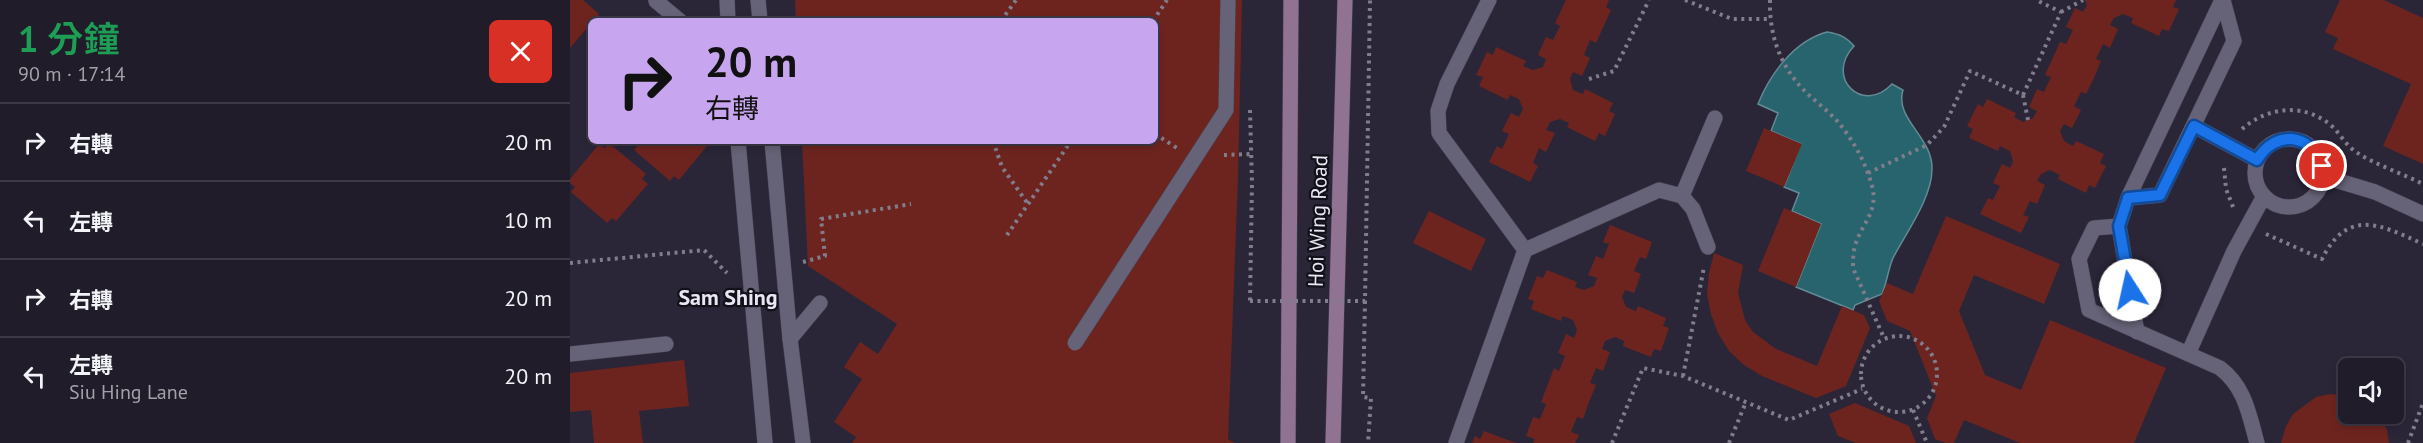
<!DOCTYPE html>
<html lang="zh-TW">
<meta charset="utf-8">
<style>
:root{--surface:#201c2a;--page:#2d2936;--text:#f1f3f6;--muted:#a2a1a8;--line:#3d3a47}
body{margin:0;font-family:"PT Sans","Noto Sans TC",sans-serif;background:var(--page);color:var(--text);height:100vh;display:flex;flex-direction:column;font-size:22px;white-space:nowrap}
*{box-sizing:border-box;margin:0}
p{font-size:20px;color:var(--muted)}
.icon{flex:none;width:33px;height:33px;fill:none;stroke:currentColor;stroke-width:2;stroke-linecap:round;stroke-linejoin:round}
.map{position:relative;flex:1;overflow:hidden}
.side{display:flex;flex-direction:column;background:var(--surface);width:570px}
.side>*{flex:none}
.guide{position:absolute;left:18px;top:18px;width:570px;height:126px;border-radius:9px;box-shadow:0 3px 9px #0003,0 0 0 2px var(--line);background:#c8a5ef;color:#111;overflow:hidden}
.fabs{position:absolute;left:1768px;top:358px;display:grid;gap:12px}
.fabs a{display:grid;place-items:center;width:66px;height:66px;border-radius:9px;background:var(--surface);box-shadow:0 3px 9px #0003,0 0 0 2px var(--line);font-size:30px}
.pin{position:absolute;display:grid;place-items:center;width:51px;height:51px;color:#fff;margin:-26px;border:3px solid #fff;border-radius:50%;box-shadow:0 2px 6px #0007}
.me{position:absolute;width:66px;margin:-33px;rotate:350deg;stroke-linejoin:round;filter:drop-shadow(0 0 4px #0008)}
.turn{display:flex;align-items:center;gap:21px;height:126px;padding:0 18px;font-size:27px}
.turn .icon{width:78px;height:78px;stroke-width:2.5}
.turn b{display:block;font-size:42px;line-height:51px}
.round{display:grid;place-items:center;flex:none;width:63px;height:63px;border-radius:9px;background:var(--page)}
.summary{display:flex;align-items:center;justify-content:space-between;height:102px;padding:0 18px}
h1{font-size:36px;font-weight:600;line-height:45px;color:#1e9e55}
ul{padding:0;list-style:none}
li{display:flex;align-items:center;gap:18px;height:78px;padding:0 18px;border-top:2px solid var(--line)}
li div{flex:1}
li b{display:block;font-size:22px}
li em{font-style:normal}
main{display:flex;flex:1;min-height:0}
.map>svg:first-child{display:block}
.water{fill:#28646d;stroke:#628b95;stroke-width:1.5}
.building{fill:#6d241f}
.lines{fill:none;stroke-linecap:round;stroke-linejoin:round}
.service-casing{stroke:#464252;stroke-width:16}
.minor-casing{stroke:#464252;stroke-width:16}
.secondary-casing{stroke:#464252;stroke-width:16}
.path{stroke:#807d8c;stroke-width:4;stroke-dasharray:3 4.5;stroke-linecap:butt}
.service{stroke:#666277;stroke-width:15}
.minor{stroke:#666277;stroke-width:15}
.secondary{stroke:#907293;stroke-width:15}
.service-bridge-casing{stroke:#464252;stroke-width:16;stroke-linecap:butt}
.path-bridge{stroke:#807d8c;stroke-width:4;stroke-dasharray:3 4.5;stroke-linecap:butt}
.service-bridge{stroke:#666277;stroke-width:15}
.route-casing{stroke:#114b97;stroke-width:15}
.route{stroke:#1a73e8;stroke-width:10}
.labels{text-anchor:middle;stroke-width:4.5;stroke-linejoin:round;paint-order:stroke}
.street-label{font-size:21px;fill:#e9e7f3;stroke:#121018}
.neighbourhood-label{font-size:22px;font-weight:bold;fill:#e9e7f3;stroke:#121018}
</style>
<main>
<section class="side">
<div class="summary"><div><h1>1 分鐘</h1><p>90 m · 17:14</p></div><a class="round" style="background:#d93025;color:#fff"><svg class="icon" aria-label="close" viewBox="0 0 24 24"><path d="M6 6l12 12M18 6L6 18"/></svg></a></div>
<ul>
<li><svg class="icon" aria-label="right" viewBox="0 0 24 24"><path d="M7 20v-9h11M14 6l5 5-5 5"/></svg><div><b>右轉</b></div><em>20 m</em></li>
<li><svg class="icon" aria-label="left" viewBox="0 0 24 24"><path d="M17 20v-9H6M10 6l-5 5 5 5"/></svg><div><b>左轉</b></div><em>10 m</em></li>
<li><svg class="icon" aria-label="right" viewBox="0 0 24 24"><path d="M7 20v-9h11M14 6l5 5-5 5"/></svg><div><b>右轉</b></div><em>20 m</em></li>
<li><svg class="icon" aria-label="left" viewBox="0 0 24 24"><path d="M17 20v-9H6M10 6l-5 5 5 5"/></svg><div><b>左轉</b><p>Siu Hing Lane</p></div><em>20 m</em></li>
</ul>
</section>
<div class="map">
<svg width="1853" height="443" viewBox="0 0 1853 443">
<rect width="100%" height="100%" fill="#2a2638"/>
<path class="water" d="M1257,32C1270,34 1276,37 1284,46C1254,78 1293,115 1322,84L1333,90C1324,119 1363,137 1362,169C1362,198 1336,233 1323,258C1318,270 1317,282 1312,294L1285,305L1283,310L1226,287L1251,224L1222,211L1229,193L1214,187L1231,144L1201,131L1208,113L1188,104C1200,74 1224,41 1257,32Z"/>
<path class="building" d="M0,0H13L29,14L0,48Z
M225,0H672L668,177L658,439L665,443H282L286,437L264,422L292,379L274,367L290,342L308,354L327,324L238,266L232,141H585V21H226Z
M996,0H1039L1036,7L1041,10L1026,43L1020,40L1014,55L1020,58L1012,76L1003,72L1000,79L1003,90L1013,94L1015,89L1043,103L1039,111L1045,114L1035,136L1029,133L1025,141L997,127L999,123L990,119L980,122L976,130L985,133L976,152L969,148L963,163L968,166L960,182L919,162L927,146L932,149L939,134L932,131L941,113L949,117L953,109L949,99L940,95L938,100L909,86L913,77L906,75L917,52L923,55L926,47L956,61L953,66L963,70L973,67L976,59L968,55L976,37L983,40L990,26L985,23Z
M1515,0H1606L1603,7L1609,9L1599,31L1592,29L1589,36L1561,23L1563,18L1553,14L1544,18L1540,25L1548,29L1540,48L1533,44L1526,59L1531,61L1524,78L1516,94L1511,92L1504,106L1511,110L1502,128L1494,124L1490,131L1494,141L1503,146L1506,141L1534,154L1530,163L1536,166L1525,188L1519,185L1516,193L1488,179L1490,175L1480,170L1471,174L1467,181L1475,185L1467,204L1460,201L1453,215L1459,217L1451,233L1410,214L1418,198L1423,200L1430,186L1423,183L1432,164L1440,168L1443,161L1440,151L1430,146L1428,151L1399,138L1403,129L1397,126L1408,104L1413,107L1417,99L1446,113L1444,117L1453,122L1463,118L1467,111L1459,107L1467,89L1474,92L1481,77L1475,75L1490,42L1496,44L1503,30L1496,27L1505,8L1513,12L1517,5Z
M1770,0H1814L1853,18V164L1813,146L1841,84L1763,49L1768,38L1755,32Z
M1194,128L1232,144L1214,187L1176,171Z
M62,141H141L109,180L104,176L100,181L64,150L68,145Z
M39,143L76,174L72,179L78,184L46,221L42,218L37,223L1,192L5,187L0,183V179L29,144L35,148Z
M1214,208L1251,224L1226,287L1188,271Z
M859,211L916,239L901,271L843,243Z
M1376,216L1490,264L1474,304L1404,275L1389,311L1415,375L1451,390L1480,320L1596,368L1564,443H1450L1394,420L1384,443H1376L1365,439L1357,418L1366,396L1340,331L1317,321L1309,301L1317,283L1343,294Z
M1040,225L1082,242L1076,259L1070,257L1064,271L1071,274L1064,293L1055,290L1052,297L1056,307L1066,311L1068,306L1096,318L1093,326L1099,328L1091,351L1084,349L1081,357L1053,346L1054,341L1045,337L1035,341L1032,349L1040,352L1033,371L1026,368L1020,383L1026,385L1019,402L1013,419L1007,417L1001,432L1009,435L1005,443H963L965,439L956,436L963,417L970,419L976,404L971,402L984,368L989,371L995,356L988,353L996,334L1004,338L1007,330L1003,320L993,316L991,321L961,309L964,301L958,299L967,276L973,278L977,270L1007,282L1005,287L1014,290L1024,286L1027,278L1018,275L1026,256L1033,259L1039,244L1033,242Z
M1144,253L1173,265L1168,293L1175,320L1183,332L1206,349L1247,366L1272,306L1294,315L1300,328L1276,386L1246,398L1192,376L1174,365L1159,351L1148,333L1141,314L1137,294L1139,273Z
M114,360L119,406L69,411L73,443H24L21,410L0,412V373Z
M1760,394L1779,396V414H1808L1817,430L1819,443H1711L1716,426L1723,414L1746,397Z
M1285,403L1339,426L1346,443H1286L1268,436L1259,414Z
M914,431L946,443H902L905,436L910,439Z"/>
<g class="lines">
<g class="service-casing">
<path id="service" d="M157,0L158,21
M86,1L110,21
M1624,126L1687,160
M168,141L195,443
M1112,196L1145,118
M1558,198L1590,195L1664,41L1653,0
M1549,226L1524,228L1509,259L1519,310L1650,368C1675,387 1679,414 1687,443
M955,250L1089,190L1112,196L1123,209L1138,247
M1567,332L1549,226L1558,198L1652,0
M220,339L250,303
M0,354L96,344
M1618,354L1664,251L1694,196
M886,443L955,250L869,133L868,111L877,84L919,0"/>
</g>
<g class="minor-casing">
<path id="minor" d="M188,0L190,21
M1685 173a34 34 0 1 1 68 0a34 34 0 1 1-68 0Z
M202,141L220,339L233,443
M1752,176L1805,192L1853,214"/>
</g>
<g class="secondary-casing">
<path id="secondary" d="M718,443L721,0
M763,443L775,0"/>
</g>
<path class="path" d="M1115,0L1162,19H1200
M1200,0C1199,38 1212,71 1241,97C1250,105 1260,113 1268,122C1283,140 1296,163 1302,186C1309,212 1291,224 1285,246C1283,253 1283,260 1283,268L1314,338
M1491,12L1513,0
M431,21L446,0
M583,21L597,0
M1019,79L1044,71L1079,0
M1453,95L1458,120
M680,110L682,183L680,301
M1672,129C1699,106 1736,102 1764,128C1771,136 1777,146 1786,152C1806,165 1831,173 1853,184
M585,134L607,148
M423,141L432,167L458,204
M654,155L680,154
M1654,168L1656,189L1663,207
M1298,173L1357,145L1374,127L1400,71L1453,95L1491,12L1466,0
M1696,234L1752,259C1778,207 1811,225 1853,244
M437,235L501,141
M233,262L255,256L251,219L341,204
M0,263L134,250L157,273
M795,301L793,397L801,398L798,443
M1291 374a38 38 0 1 1 76 0a38 38 0 1 1-76 0Z
M1113,376L1134,267
M1343,410L1357,443
M1042,443L1073,368L1113,376L1219,420L1292,389
M1159,443L1176,402
M1838,443L1853,403"/>
<use href="#service" class="service"/>
<use href="#minor" class="minor"/>
<use href="#secondary" class="secondary"/>
<g class="service-bridge-casing">
<path id="service-bridge" d="M505,343L656,110L658,0"/>
</g>
<path class="path-bridge" d="M680,301H795L800,0"/>
<use href="#service-bridge" class="service-bridge"/>
</g>
<g class="lines">
<g class="route-casing">
<path id="route" d="M1560,290L1549,226L1558,198L1590,195L1624,126L1687,160C1705,130 1740,132 1752,166"/>
</g>
<use href="#route" class="route"/>
</g>
<g class="labels">
<g class="street-label">
<text transform="translate(748 221) rotate(-88)" y="7">Hoi Wing Road</text>
</g>
<g class="neighbourhood-label">
<text x="158" y="305">Sam Shing</text>
</g>
</g>
</svg>
<div class="fabs">
<a><svg class="icon" aria-label="sound" viewBox="0 0 24 24"><path d="M4 9h4l5-4v14l-5-4H4zM17 9q2 3 0 6"/></svg></a>
</div>
<div class="pin" style="left:1752px;top:166px;background:#d93025"><svg class="icon" aria-label="arrive" viewBox="0 0 24 24"><path d="M6 21V4h12l-3 4 3 4H6"/></svg></div>
<svg class="me" style="left:1560px;top:290px" viewBox="-20 -20 40 40"><circle r="19" fill="#fff"/><path d="M0-13L10 11 0 6-10 11z" fill="#1a73e8"/></svg>
<div class="guide">
<div class="turn"><svg class="icon" aria-label="right" viewBox="0 0 24 24"><path d="M7 20v-9h11M14 6l5 5-5 5"/></svg><div><b>20 m</b>右轉</div></div>
</div>
</div>
</main>
